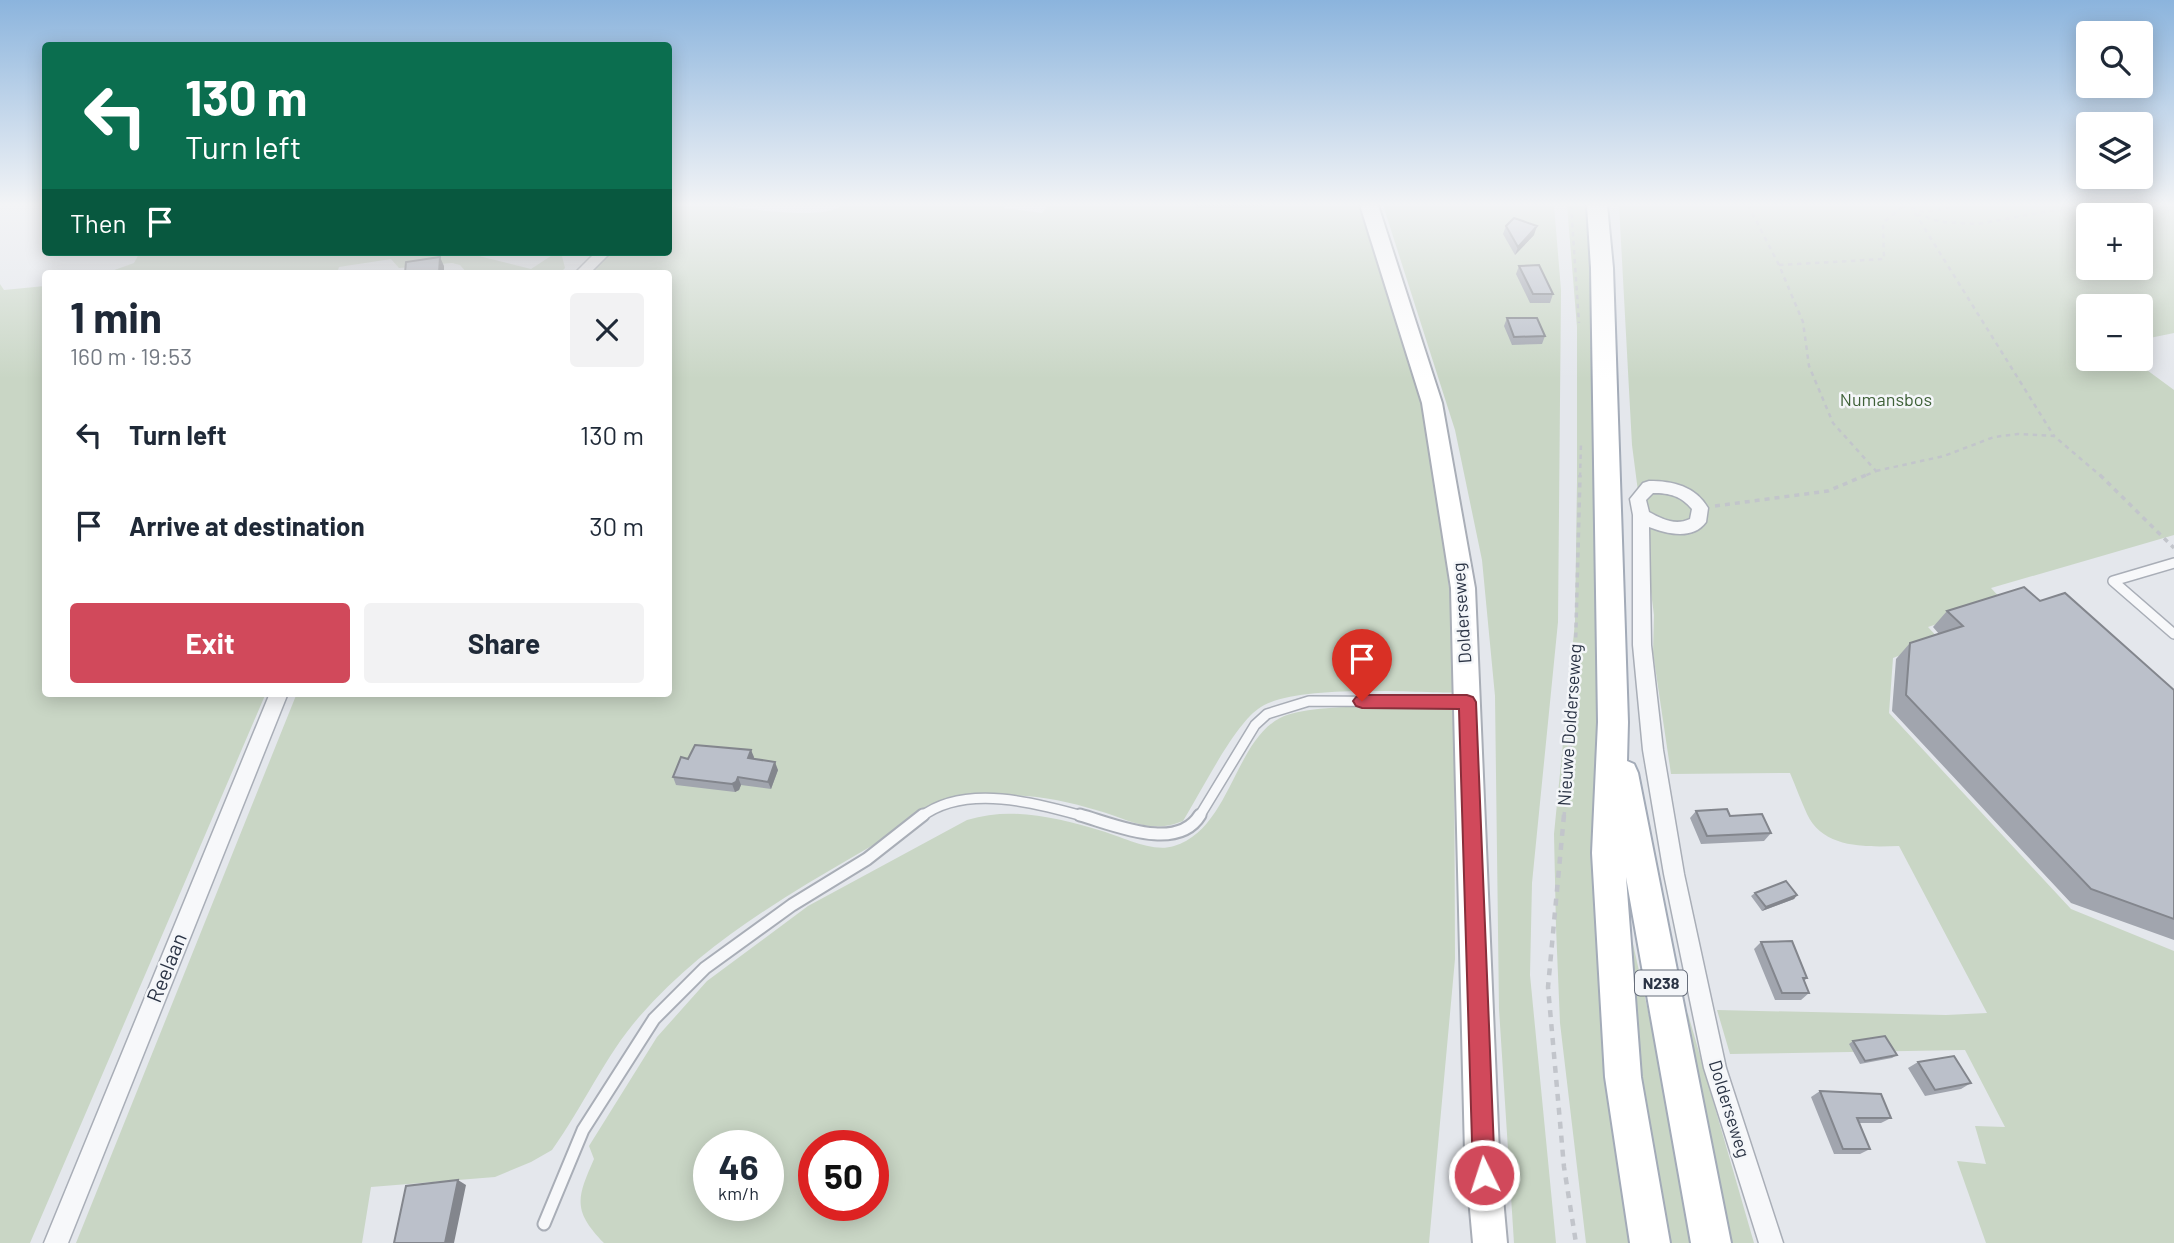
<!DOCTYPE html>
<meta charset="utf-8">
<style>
:root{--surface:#fff;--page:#f2f2f3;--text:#1f2937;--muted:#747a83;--accent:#d1495b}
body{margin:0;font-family:Barlow,sans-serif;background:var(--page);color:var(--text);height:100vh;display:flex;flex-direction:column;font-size:26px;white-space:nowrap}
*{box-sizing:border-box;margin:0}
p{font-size:23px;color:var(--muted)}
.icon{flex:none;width:38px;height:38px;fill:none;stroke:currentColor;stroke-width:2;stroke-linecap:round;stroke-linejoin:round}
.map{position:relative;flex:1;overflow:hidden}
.sheet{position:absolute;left:42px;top:270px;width:630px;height:427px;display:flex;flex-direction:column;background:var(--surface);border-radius:7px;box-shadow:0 4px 18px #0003}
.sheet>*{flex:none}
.guide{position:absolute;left:42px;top:42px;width:630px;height:214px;border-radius:7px;box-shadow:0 4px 18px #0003;background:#0b6e4f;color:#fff;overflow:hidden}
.controls{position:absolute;left:2076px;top:21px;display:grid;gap:14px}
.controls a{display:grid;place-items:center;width:77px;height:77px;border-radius:7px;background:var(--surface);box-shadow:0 4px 18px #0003;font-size:35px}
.speed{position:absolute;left:693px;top:1130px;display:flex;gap:14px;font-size:35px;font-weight:700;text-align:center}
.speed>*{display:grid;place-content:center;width:91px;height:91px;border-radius:50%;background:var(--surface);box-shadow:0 4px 18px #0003;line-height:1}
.speed small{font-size:18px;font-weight:400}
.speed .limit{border:10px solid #d22;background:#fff;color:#111}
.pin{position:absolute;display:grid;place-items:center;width:60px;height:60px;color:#fff;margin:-72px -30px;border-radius:50% 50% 50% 0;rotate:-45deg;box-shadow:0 0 7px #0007}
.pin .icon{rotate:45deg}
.me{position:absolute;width:77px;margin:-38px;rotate:356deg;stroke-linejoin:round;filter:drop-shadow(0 0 5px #0008)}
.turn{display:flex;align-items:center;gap:24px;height:147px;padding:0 28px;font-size:32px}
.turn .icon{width:91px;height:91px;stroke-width:2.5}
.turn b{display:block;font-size:49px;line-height:60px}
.then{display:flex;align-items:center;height:66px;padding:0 28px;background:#0003;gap:14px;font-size:26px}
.round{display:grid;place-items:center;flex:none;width:74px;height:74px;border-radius:7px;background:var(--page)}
.overview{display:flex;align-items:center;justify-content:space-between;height:119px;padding:0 28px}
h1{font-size:42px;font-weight:700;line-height:52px}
.primary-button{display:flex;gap:14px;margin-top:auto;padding:14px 28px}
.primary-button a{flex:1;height:80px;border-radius:7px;background:var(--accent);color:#fff;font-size:28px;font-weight:700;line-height:80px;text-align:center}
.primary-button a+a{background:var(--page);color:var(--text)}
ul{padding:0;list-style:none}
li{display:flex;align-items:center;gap:21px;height:91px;padding:0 28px}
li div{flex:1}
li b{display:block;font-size:26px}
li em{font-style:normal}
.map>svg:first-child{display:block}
.green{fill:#c9d6c5;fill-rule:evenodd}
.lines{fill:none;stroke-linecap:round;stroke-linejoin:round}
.service-far1-casing{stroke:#a9aeb7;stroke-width:12}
.service-casing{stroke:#a9aeb7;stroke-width:15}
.minor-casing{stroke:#a9aeb7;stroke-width:3}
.secondary-casing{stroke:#a9aeb7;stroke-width:4}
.primary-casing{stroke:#a3abb8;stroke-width:4}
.path-far2{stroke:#c2c5cb;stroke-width:2.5;stroke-dasharray:4.5 4.5;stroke-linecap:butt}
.path-far1{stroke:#c2c5cb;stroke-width:3.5;stroke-dasharray:5 5;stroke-linecap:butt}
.path{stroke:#c2c5cb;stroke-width:4.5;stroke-dasharray:7 7;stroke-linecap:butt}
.service-far1{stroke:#f7f8fa;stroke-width:9}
.service{stroke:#f7f8fa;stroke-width:11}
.minor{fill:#f7f8fa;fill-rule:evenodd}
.secondary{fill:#fff;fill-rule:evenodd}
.primary{fill:#fff;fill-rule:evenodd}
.wall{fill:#a1a5ae}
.shaded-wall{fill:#83868d}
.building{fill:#bbc0ca;stroke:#83868d;stroke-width:2}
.route{fill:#d1495b;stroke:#882f3b;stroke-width:2}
.labels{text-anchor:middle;stroke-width:5;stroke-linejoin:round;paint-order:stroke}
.shield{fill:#f4f6f9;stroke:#676e7b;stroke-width:2}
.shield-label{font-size:16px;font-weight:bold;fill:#2b3445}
.park-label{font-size:18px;fill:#3f6138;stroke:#f4f6f9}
.street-label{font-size:18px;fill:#2b3445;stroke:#f4f6f9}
.near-street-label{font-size:21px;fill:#2b3445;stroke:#f4f6f9}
</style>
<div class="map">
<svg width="2174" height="1243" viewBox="0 0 2174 1243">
<rect width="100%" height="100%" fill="#e4e7ec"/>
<path class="green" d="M669,205C685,205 702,203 718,205C739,208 830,221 841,205H1004V208L1042,213L1048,205H1361L1416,379L1434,456L1461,693C1415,693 1292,683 1258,709C1233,727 1201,792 1183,821C1149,835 1129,819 1096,810C1067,801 1028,793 997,796C944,801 900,830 856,855C777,901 700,947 639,1017C605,1056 583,1107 552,1150L531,1162L495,1177L371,1187L362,1243H76L297,693H668V273H583L607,252H668Z
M1383,205H1554L1561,290L1558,622L1532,883L1530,975L1556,1243H1514L1499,1009L1495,696L1482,560L1455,430Z
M1567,205H1590L1631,1243H1586L1560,1023L1556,927L1554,834L1575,622L1577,482V327Z
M1619,205H2174V333L2140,340V306H2088V359H2132L2174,390V535L1991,588L2004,602L1928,627L1940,640L1893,658L1889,713L2071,909L2174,951V1243H1986L1957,1161L1986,1164L1975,1126L2005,1127L1965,1050L1730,1054L1717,1010L1946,1015L1987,1013L1899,846C1867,847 1823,849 1807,814C1801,801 1796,787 1790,773L1671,774L1653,653L1654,615L1632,445ZM2088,215H2140V268H2088Z
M140,252H463L531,269L557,252H561L565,268L560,273H467L460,265L452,263L399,268L391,259L339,267L337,273H106L134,263Z
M0,284L4,290L45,286L46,693H266L30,1243H0Z
M1454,708L1455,959L1429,1243H604C572,1210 577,1198 594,1159L589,1146L657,1037L707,981L808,906L967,820C1013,806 1057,818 1102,831C1123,837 1152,853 1174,846C1230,829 1234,742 1280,718C1314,701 1413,708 1454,708ZM709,1146H768V1206H709ZM814,1146H873V1206H814Z
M1633,944L1700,1243H1669L1648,1144L1629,980Z
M1676,1001L1688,1014L1754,1243H1729Z"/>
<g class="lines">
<g class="service-far1-casing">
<path id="service-far1" d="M2174,563L2113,581L2174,634
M921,817C965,783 1037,803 1086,817
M1199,817L1255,725L1267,714L1309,701L1463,702"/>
</g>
<g class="service-casing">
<path id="service" d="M1080,815C1113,824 1177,853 1200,815
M544,1224L583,1130L654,1019L705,968L792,905L867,859L923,815"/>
</g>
<g class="minor-casing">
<path id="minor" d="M596,252H611L590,273H575Z
M1649,481C1673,481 1695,486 1708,508L1706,522C1693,540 1667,534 1649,527L1651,645L1663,750L1684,874L1726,1068L1783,1243H1759L1704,1068L1664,874L1643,750L1633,645V515L1630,499L1643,483ZM1653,493C1670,493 1681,496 1692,509L1690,519C1675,526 1662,519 1649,512L1646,500Z
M270,693H288L68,1243H44Z"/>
</g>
<g class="secondary-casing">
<path id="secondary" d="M1360,205H1378L1442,403L1475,588L1499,1153L1507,1243H1473L1465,1153L1451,588L1422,403Z"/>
</g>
<g class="primary-casing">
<path id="primary" d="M1587,205H1607L1613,268L1628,722L1627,761L1634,764L1638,773L1731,1243H1691L1626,877L1641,1077L1670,1243H1630L1605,1077L1592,853L1598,722L1591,268Z"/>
</g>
<path class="path-far2" d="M1571,205L1579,323
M1748,205L1779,265L1803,322L1809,366L1833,423L1876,471L1862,477
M1902,206L1925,212L1964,205
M1915,213L2054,436
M1917,214L1941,222L1978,224L2055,210H2174
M1779,265L1884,259L1883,223L1903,206
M1876,471L1944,456L1994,437L2018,434L2054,436L2102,477
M1580,477L1581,443"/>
<path class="path-far1" d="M2100,475L2174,548
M1715,506L1828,491L1866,475
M1564,817L1574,704L1580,475"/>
<path class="path" d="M1564,815L1548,987L1564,1167L1576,1243"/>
<use href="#service-far1" class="service-far1"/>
<use href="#service" class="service"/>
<use href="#minor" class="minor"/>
<use href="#secondary" class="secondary"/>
<use href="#primary" class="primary"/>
</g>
<path class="wall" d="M1195,205H1265V207L1196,208Z
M1506,226L1534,235L1515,255L1503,234Z
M1519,266L1553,294L1550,303H1530L1516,274Z
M1507,318L1545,336L1542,344L1512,345L1504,326Z
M2040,601L2174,690V940L2071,903L1892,711L1896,659L1910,643L1939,634L1933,627L1947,611Z
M754,757V759L778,770L771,789L741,785L739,790L735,792L676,785L673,777L688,759Z
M1696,811L1730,816L1771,833L1764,841L1701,844L1690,818Z
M1755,893L1797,895L1794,899L1762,911L1751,896Z
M1761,942L1807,978L1804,981L1809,993L1801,1000H1775L1754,949Z
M1853,1041L1897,1055L1892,1058L1860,1064L1849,1044Z
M1918,1062L1971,1083L1961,1089L1925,1096L1908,1068Z
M1820,1091L1891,1118L1881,1123H1859L1870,1149L1860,1154H1834L1811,1097Z"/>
<path class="shaded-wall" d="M1537,226L1534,235L1515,255L1518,247Z
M440,257L444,266V273H439Z
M751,750L754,757L751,766L748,758Z
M775,762L778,770L771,789L768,782Z
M738,777L741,785L739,790L735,792L732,784Z
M1797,895L1794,899L1762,911L1766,907Z
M458,1180L466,1185L454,1243H445Z"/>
<path class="building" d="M1514,218L1537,226L1518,247L1506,226Z
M440,257L439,273H405L406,262Z
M1539,265L1553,294H1533L1519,266Z
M1507,318H1537L1545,336L1514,337Z
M2024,587L2040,601L2065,593L2174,690V919L2091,889L1906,695L1910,643L1963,626L1947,611Z
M695,745L751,750L748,758L775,762L768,782L738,777L736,782L732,784L673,777L681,757L688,759Z
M1727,809L1730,816L1762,814L1771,833L1707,836L1696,811Z
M1786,881L1797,895L1766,907L1755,893Z
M1792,941L1807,978H1803L1809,993H1782L1761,942Z
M1885,1036L1897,1055L1865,1061L1853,1041Z
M1954,1056L1971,1083L1935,1090L1918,1062Z
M1820,1091L1881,1094L1891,1118H1857L1870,1149H1843Z
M458,1180L445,1243H394L406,1186Z"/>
<linearGradient id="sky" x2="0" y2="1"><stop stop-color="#8bb4dd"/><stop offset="0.54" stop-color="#f3f4f6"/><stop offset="1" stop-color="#f3f4f6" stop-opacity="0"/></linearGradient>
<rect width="2174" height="379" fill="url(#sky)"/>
<path class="route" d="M1362,695H1467L1473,697L1476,702L1495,1175L1491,1183L1484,1186L1476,1183L1473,1175L1459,709L1362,708L1356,706L1353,701L1356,697Z"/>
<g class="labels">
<rect class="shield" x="1635" y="970.5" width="52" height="25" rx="5"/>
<g class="shield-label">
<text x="1661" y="989">N238</text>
</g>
<g class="park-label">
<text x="1886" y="406">Numansbos</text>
</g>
<g class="street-label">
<text transform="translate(1462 613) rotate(-94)" y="6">Dolderseweg</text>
<text transform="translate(1570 725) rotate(-86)" y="6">Nieuwe Dolderseweg</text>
<text transform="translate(1729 1109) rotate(73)" y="6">Dolderseweg</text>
</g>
<g class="near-street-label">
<text transform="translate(167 968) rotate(-68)" y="7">Reelaan</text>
</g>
</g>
</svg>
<div class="controls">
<a><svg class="icon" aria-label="search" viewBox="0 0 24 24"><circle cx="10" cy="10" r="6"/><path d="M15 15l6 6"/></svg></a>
<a><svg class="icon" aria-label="layers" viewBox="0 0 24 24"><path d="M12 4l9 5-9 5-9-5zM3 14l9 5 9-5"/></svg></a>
<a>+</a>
<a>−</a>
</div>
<div class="speed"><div>46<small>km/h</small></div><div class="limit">50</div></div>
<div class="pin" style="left:1362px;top:701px;background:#d93025"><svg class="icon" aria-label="arrive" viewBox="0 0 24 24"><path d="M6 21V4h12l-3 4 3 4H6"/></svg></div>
<svg class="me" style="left:1484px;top:1175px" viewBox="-20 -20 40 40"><circle r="17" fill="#d1495b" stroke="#fff" stroke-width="3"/><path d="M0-11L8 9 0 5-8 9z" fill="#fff"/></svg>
<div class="guide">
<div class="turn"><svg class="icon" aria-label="left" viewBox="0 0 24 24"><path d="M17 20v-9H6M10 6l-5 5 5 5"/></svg><div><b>130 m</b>Turn left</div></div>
<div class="then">Then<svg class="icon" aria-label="arrive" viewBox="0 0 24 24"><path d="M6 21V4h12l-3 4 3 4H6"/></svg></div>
</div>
<section class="sheet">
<div class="overview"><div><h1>1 min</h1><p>160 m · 19:53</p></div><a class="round"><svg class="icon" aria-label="close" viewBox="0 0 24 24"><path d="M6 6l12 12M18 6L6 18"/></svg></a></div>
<ul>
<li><svg class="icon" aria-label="left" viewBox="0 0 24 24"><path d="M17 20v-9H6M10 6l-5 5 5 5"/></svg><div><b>Turn left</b></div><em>130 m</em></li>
<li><svg class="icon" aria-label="arrive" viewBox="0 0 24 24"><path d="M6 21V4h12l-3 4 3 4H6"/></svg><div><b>Arrive at destination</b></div><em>30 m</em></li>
</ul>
<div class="primary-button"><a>Exit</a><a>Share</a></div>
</section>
</div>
